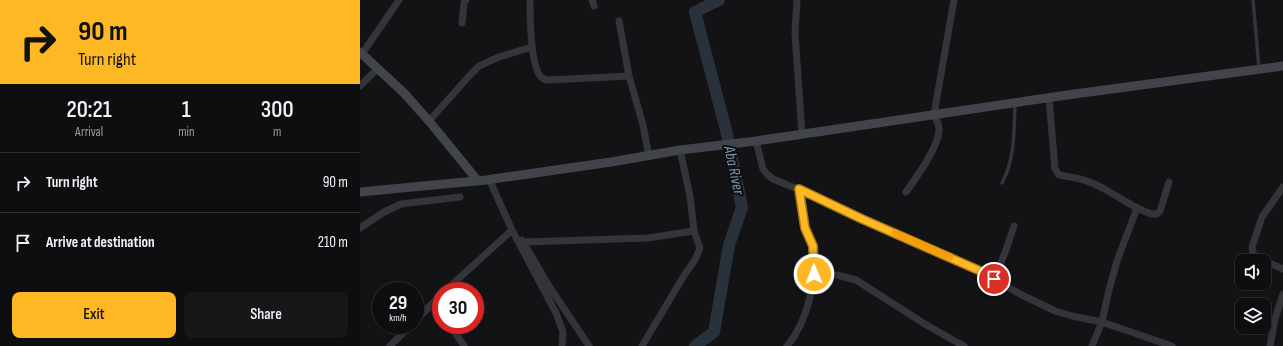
<!DOCTYPE html>
<style>
:root{--surface:#0e0e10;--page:#171719;--text:#f1f3f6;--muted:#9b9c9f;--line:#2e2e30;--accent:#feb823}
body{margin:0;font-family:"Sofia Sans Condensed",sans-serif;background:var(--page);color:var(--text);height:100vh;display:flex;flex-direction:column;font-size:15px;white-space:nowrap}
*{box-sizing:border-box;margin:0}
p{font-size:13px;color:var(--muted)}
.icon{flex:none;width:22px;height:22px;fill:none;stroke:currentColor;stroke-width:2;stroke-linecap:round;stroke-linejoin:round}
.map{position:relative;flex:1;overflow:hidden}
.sheet{display:flex;flex-direction:column;background:var(--surface);width:360px}
.sheet>*{flex:none}
.top-card{background:#feb823;color:#111;overflow:hidden}
.tools{position:absolute;left:875px;top:254px;display:grid;gap:8px}
.tools a{display:grid;place-items:center;width:36px;height:36px;border-radius:8px;background:var(--surface);box-shadow:0 1px 3px #0004,0 0 0 1px var(--line);font-size:20px}
.speed{position:absolute;left:12px;top:282px;display:flex;gap:8px;font-size:20px;font-weight:700;text-align:center}
.speed>*{display:grid;place-content:center;width:52px;height:52px;border-radius:50%;background:var(--surface);box-shadow:0 1px 3px #0004,0 0 0 1px var(--line);line-height:1}
.speed small{font-size:10px;font-weight:400}
.speed .limit{border:6px solid #d22;background:#fff;color:#111}
.pin{position:absolute;display:grid;place-items:center;width:34px;height:34px;color:#fff;margin:-17px;border:2px solid #fff;border-radius:50%;box-shadow:0 1px 4px #0007}
.me{position:absolute;width:44px;margin:-22px;rotate:359deg;stroke-linejoin:round;filter:drop-shadow(0 0 3px #0008)}
.turn{display:flex;align-items:center;gap:14px;height:84px;padding:0 12px;font-size:18px}
.turn .icon{width:52px;height:52px;stroke-width:2.5}
.turn b{display:block;font-size:28px;line-height:34px}
.eta{display:flex;justify-content:space-evenly;align-items:center;height:68px;text-align:center}
.eta b{font-size:24px;font-weight:600;line-height:28px}
.cta{display:flex;gap:8px;margin-top:auto;padding:8px 12px}
.cta a{flex:1;height:46px;border-radius:8px;background:var(--accent);color:#111;font-size:16px;font-weight:600;line-height:46px;text-align:center}
.cta a+a{background:var(--page);color:var(--text)}
ul{padding:0;list-style:none}
li{display:flex;align-items:center;gap:12px;height:60px;padding:0 12px;border-top:1px solid var(--line)}
li div{flex:1}
li b{display:block;font-size:15px}
li em{font-style:normal}
main{display:flex;flex:1;min-height:0}
.map>svg:first-child{display:block}
.lines{fill:none;stroke-linecap:round;stroke-linejoin:round}
.river{stroke:#29323a;stroke-width:12}
.lane{stroke:#34353b;stroke-width:3.5}
.street{stroke:#34353b;stroke-width:7}
.secondary{stroke:#42444b;stroke-width:9}
.route-casing{stroke:#a57817;stroke-width:10}
.route{stroke:#feb823;stroke-width:7}
.slow{stroke:#f59e0b;stroke-width:7}
.labels{text-anchor:middle;stroke-width:4;stroke-linejoin:round;paint-order:stroke}
.water-label{font-size:16px;font-style:italic;fill:#7897b4;stroke:#0e0e10}
</style>
<main>
<section class="sheet">
<div class="top-card">
<div class="turn"><svg class="icon" aria-label="right" viewBox="0 0 24 24"><path d="M7 20v-9h11M14 6l5 5-5 5"/></svg><div><b>90 m</b>Turn right</div></div>
</div>
<div class="eta">
<div><b>20:21</b><p>Arrival</p></div>
<div><b>1</b><p>min</p></div>
<div><b>300</b><p>m</p></div>
</div>
<ul>
<li><svg class="icon" aria-label="right" viewBox="0 0 24 24"><path d="M7 20v-9h11M14 6l5 5-5 5"/></svg><div><b>Turn right</b></div><em>90 m</em></li>
<li><svg class="icon" aria-label="arrive" viewBox="0 0 24 24"><path d="M6 21V4h12l-3 4 3 4H6"/></svg><div><b>Arrive at destination</b></div><em>210 m</em></li>
</ul>
<div class="cta"><a>Exit</a><a>Share</a></div>
</section>
<div class="map">
<svg width="923" height="346" viewBox="0 0 923 346">
<rect width="100%" height="100%" fill="#131315"/>
<g class="lines">
<path class="river" d="M335,346L354,332L369,245L382,207L367,134L335,12L359,0"/>
<path class="lane" d="M893,0L899,68
M642,183C655,159 654,131 655,104"/>
<path class="street" d="M170,0C170,16 170,65 181,77C183,79 186,80 189,80L269,76
M232,0L234,6
M437,0L435,33L442,134
M259,21L269,76L283,125L289,156
M102,23L104,3L106,0
M2,54L39,0
M0,86L18,68
M689,98L695,169L699,175C710,177 722,178 732,183C752,191 773,209 792,214C796,215 798,214 800,211L809,182
M69,121L111,74L119,66L139,57L172,47
M396,141L403,169L407,174L413,179L440,190L503,219L618,270L660,294L695,311L712,316L742,322L812,346
M129,179L152,230L196,313L203,332L202,346
M923,187L902,217L892,247L893,253L896,257L923,269
M546,192C556,178 580,145 579,129C579,124 576,119 574,114L594,0
M0,228L24,212L41,204L100,197
M162,240L189,286L229,346
M164,242L288,238L334,231
M454,274L477,275L496,280L568,326L604,346
M634,279L645,253L654,226
M85,291L152,230
M74,302L81,313
M55,321L81,295
M90,325L104,346
M30,346L51,325
M282,346L325,274L335,260L340,248L334,231L330,196L320,150
M427,346C447,323 459,275 453,245C451,239 446,234 445,228C441,216 441,202 439,189
M732,346L742,322L749,290L757,261L777,208
M910,346L915,319L923,294"/>
<path class="secondary" d="M0,52L44,93L69,121L118,181
M0,192L126,180L251,162L320,150L396,141L707,95L923,66"/>
</g>
<g class="lines">
<g class="route-casing">
<path id="route" d="M454,274L453,246L445,228L439,189L502,219L618,270L634,279"/>
</g>
<use href="#route" class="route"/>
<path class="slow" d="M535,233L590,257"/>
</g>
<g class="labels">
<g class="water-label">
<text transform="translate(375 170) rotate(78)" y="6">Aba River</text>
</g>
</g>
</svg>
<div class="tools">
<a><svg class="icon" aria-label="sound" viewBox="0 0 24 24"><path d="M4 9h4l5-4v14l-5-4H4zM17 9q2 3 0 6"/></svg></a>
<a><svg class="icon" aria-label="layers" viewBox="0 0 24 24"><path d="M12 4l9 5-9 5-9-5zM3 14l9 5 9-5"/></svg></a>
</div>
<div class="speed"><div>29<small>km/h</small></div><div class="limit">30</div></div>
<div class="pin" style="left:634px;top:279px;background:#d93025"><svg class="icon" aria-label="arrive" viewBox="0 0 24 24"><path d="M6 21V4h12l-3 4 3 4H6"/></svg></div>
<svg class="me" style="left:454px;top:274px" viewBox="-20 -20 40 40"><circle r="17" fill="#feb823" stroke="#fff" stroke-width="3"/><path d="M0-11L8 9 0 5-8 9z" fill="#fff"/></svg>
</div>
</main>
